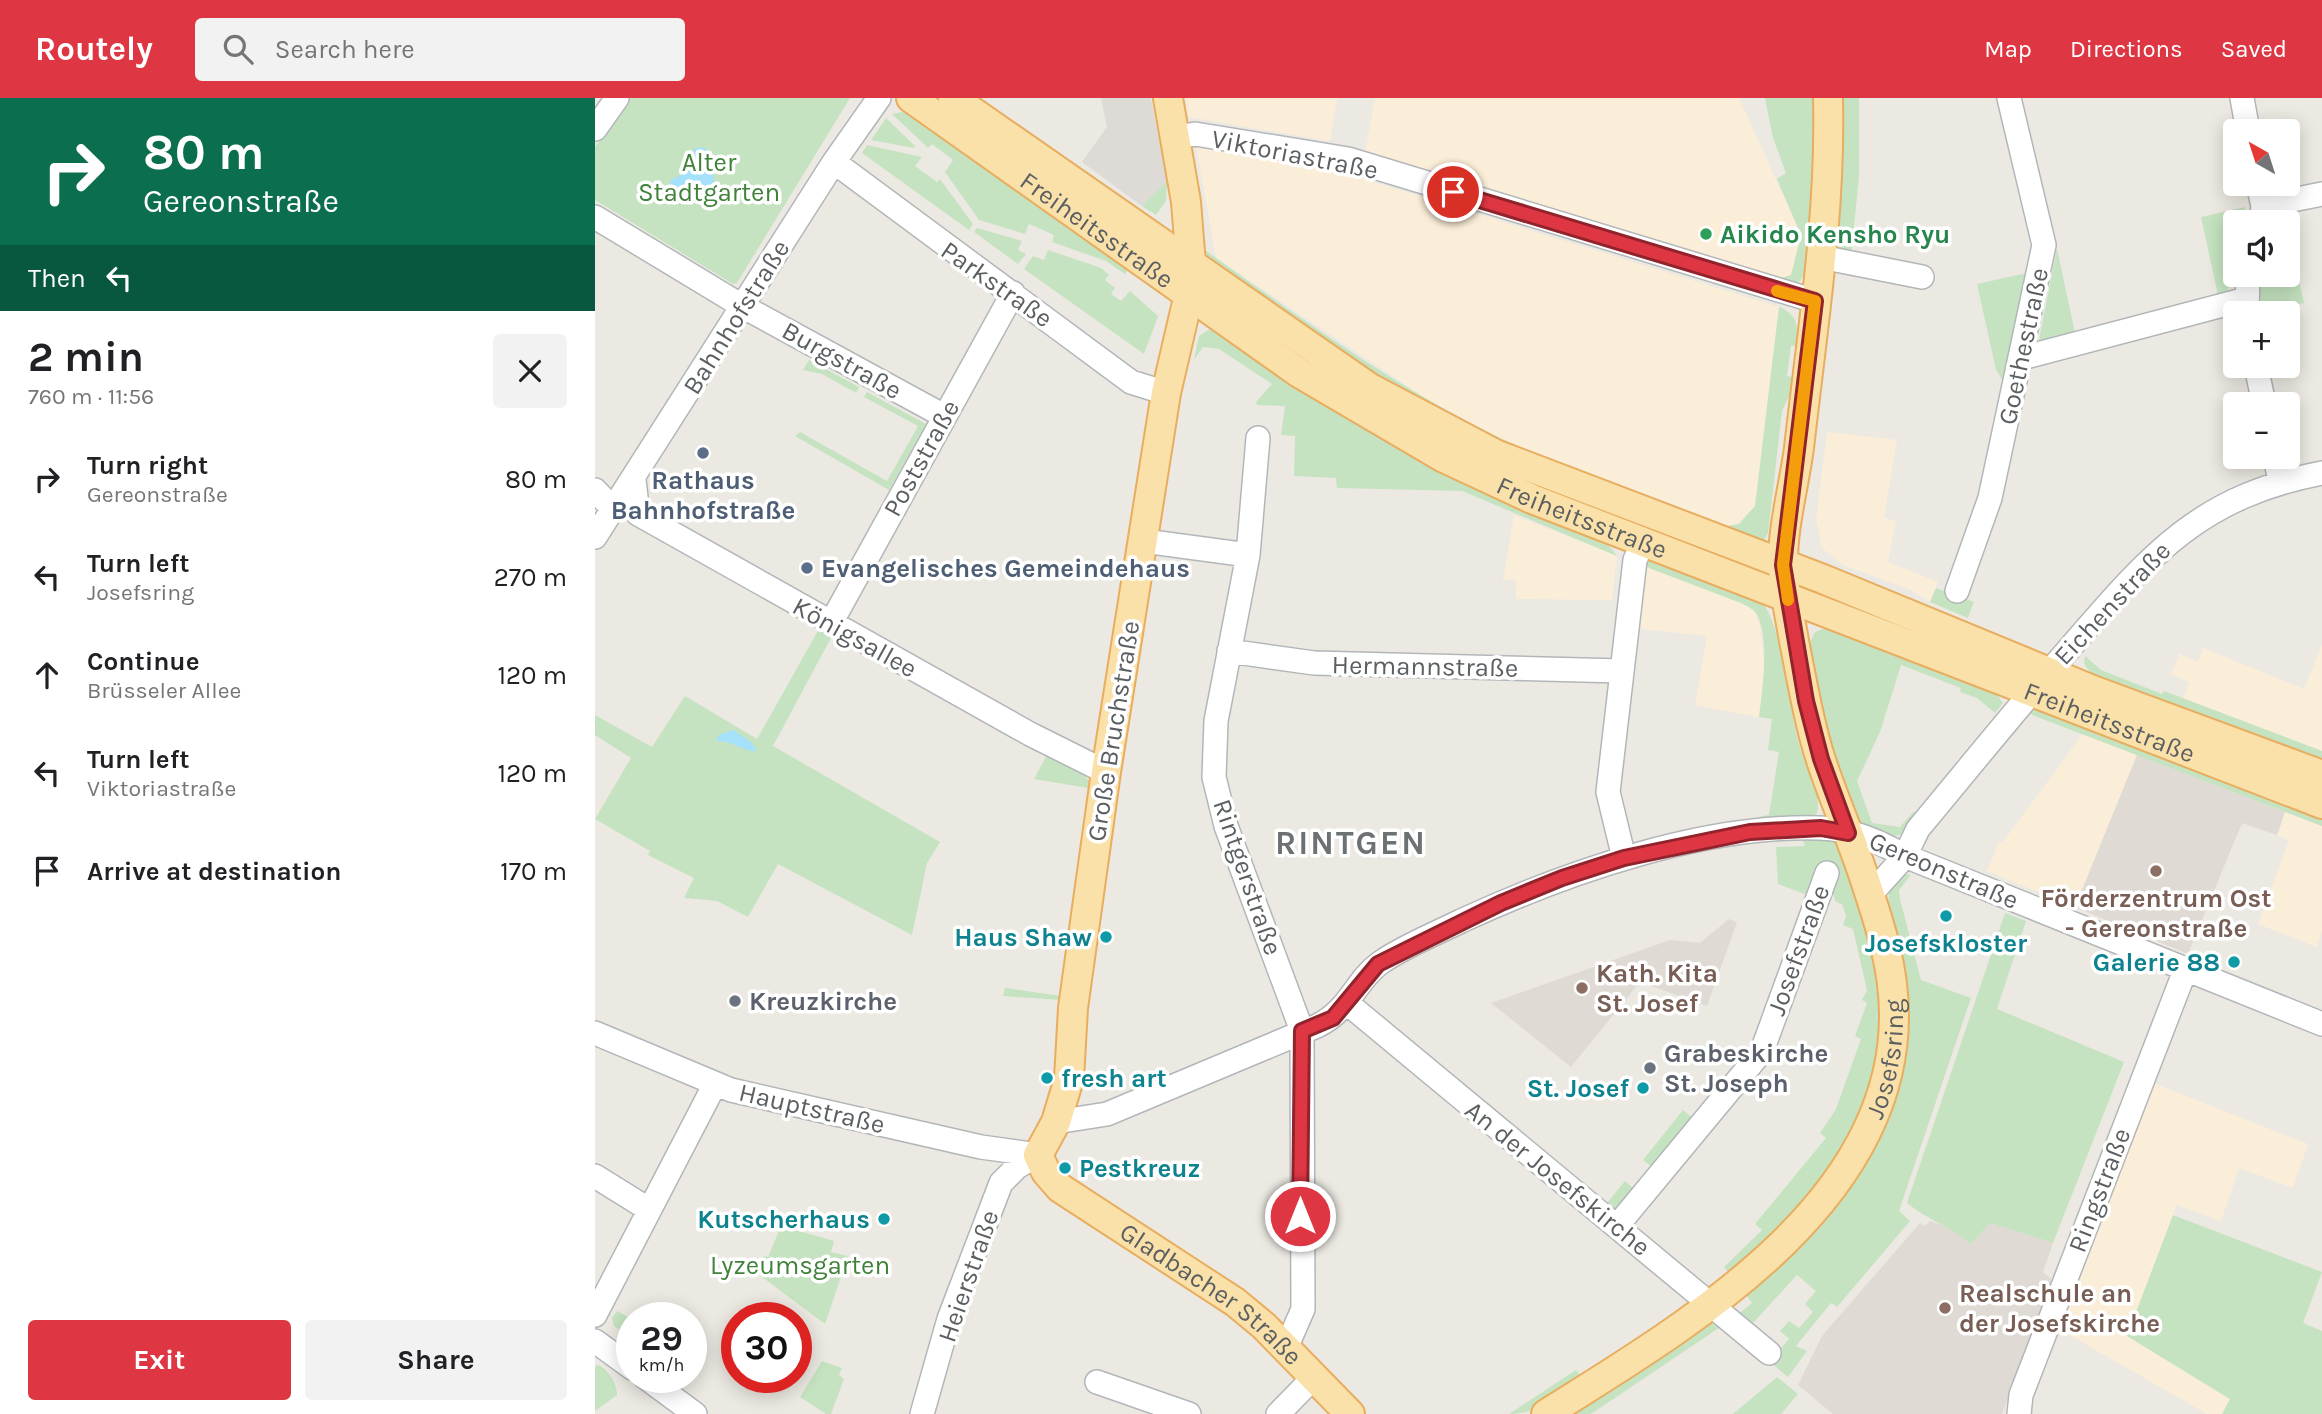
<!DOCTYPE html>
<meta charset="utf-8">
<style>
:root{--surface:#fff;--page:#f2f2f2;--text:#202124;--muted:#757577;--accent:#de3642}
body{margin:0;font-family:Karla,sans-serif;background:var(--page);color:var(--text);height:100vh;display:flex;flex-direction:column;font-size:26px;white-space:nowrap}
*{box-sizing:border-box;margin:0}
p{font-size:23px;color:var(--muted)}
.icon{flex:none;width:38px;height:38px;fill:none;stroke:currentColor;stroke-width:2;stroke-linecap:round;stroke-linejoin:round}
.map{position:relative;flex:1;overflow:hidden}
.details{display:flex;flex-direction:column;background:var(--surface);width:595px}
.details>*{flex:none}
.guide{background:#0b6e4f;color:#fff;overflow:hidden}
.needle{width:46px;rotate:321deg}
.buttons{position:absolute;left:1628px;top:21px;display:grid;gap:14px}
.buttons a{display:grid;place-items:center;width:77px;height:77px;border-radius:7px;background:var(--surface);box-shadow:0 4px 18px #0003;font-size:35px}
.speed{position:absolute;left:21px;top:1204px;display:flex;gap:14px;font-size:35px;font-weight:700;text-align:center}
.speed>*{display:grid;place-content:center;width:91px;height:91px;border-radius:50%;background:var(--surface);box-shadow:0 4px 18px #0003;line-height:1}
.speed small{font-size:18px;font-weight:400}
.speed .limit{border:10px solid #d22;background:#fff;color:#111}
.pin{position:absolute;display:grid;place-items:center;width:60px;height:60px;color:#fff;margin:-30px;border:4px solid #fff;border-radius:50%;box-shadow:0 2px 7px #0007}
.me{position:absolute;width:77px;margin:-38px;rotate:0deg;stroke-linejoin:round;filter:drop-shadow(0 0 5px #0008)}
.turn{display:flex;align-items:center;gap:24px;height:147px;padding:0 28px;font-size:32px}
.turn .icon{width:91px;height:91px;stroke-width:2.5}
.turn b{display:block;font-size:49px;line-height:60px}
.then{display:flex;align-items:center;height:66px;padding:0 28px;background:#0003;gap:14px;font-size:26px}
.round{display:grid;place-items:center;flex:none;width:74px;height:74px;border-radius:7px;background:var(--page)}
.head{display:flex;align-items:center;justify-content:space-between;height:119px;padding:0 28px}
h1{font-size:42px;font-weight:700;line-height:52px}
.button{display:flex;gap:14px;margin-top:auto;padding:14px 28px}
.button a{flex:1;height:80px;border-radius:7px;background:var(--accent);color:#fff;font-size:28px;font-weight:700;line-height:80px;text-align:center}
.button a+a{background:var(--page);color:var(--text)}
ul{padding:0;list-style:none}
li{display:flex;align-items:center;gap:21px;height:98px;padding:0 28px}
li div{flex:1}
li b{display:block;font-size:26px}
li em{font-style:normal}
header{display:flex;align-items:center;gap:42px;box-sizing:border-box;height:98px;padding:0 35px;background:var(--accent);color:#fff}
header strong{font-size:33px}
nav{display:flex;gap:38px;margin-inline-start:auto;font-size:24px}
.search{width:490px;height:63px;background:var(--page);display:flex;align-items:center;gap:18px;box-sizing:border-box;padding:0 24px;border-radius:7px;color:var(--muted);font-size:26px}
main{display:flex;flex:1;min-height:0}
.map>svg:first-child{display:block}
.commercial{fill:#fbeed8}
.industrial{fill:#dedbd7}
.education{fill:#dfdad3}
.green{fill:#c5e3c0}
.water{fill:#a5e1fa}
.lines{fill:none;stroke-linecap:round;stroke-linejoin:round}
.minor-casing{stroke:#b3b6b9;stroke-width:26}
.major-casing{stroke:#e8ad5f;stroke-width:32}
.minor{stroke:#fff;stroke-width:23}
.major{stroke:#fae1aa;stroke-width:28}
.route-casing{stroke:#90232b;stroke-width:18}
.route{stroke:#de3642;stroke-width:12}
.slow{stroke:#f59e0b;stroke-width:12}
.leisure-dot{fill:#2e9e5b;stroke:#fff;stroke-width:2.5}
.service-dot{fill:#5c6f8a;stroke:#fff;stroke-width:2.5}
.education-dot{fill:#8d6e63;stroke:#fff;stroke-width:2.5}
.culture-dot{fill:#0f9aa8;stroke:#fff;stroke-width:2.5}
.worship-dot{fill:#6b7280;stroke:#fff;stroke-width:2.5}
.labels{text-anchor:middle;stroke-width:7;stroke-linejoin:round;paint-order:stroke}
.street-label{font-size:26px;fill:#5b5f62;stroke:#fff}
.park-label{font-size:26px;fill:#41823a;stroke:#fff}
.leisure-label{font-size:26px;font-weight:bold;fill:#27864d;stroke:#fff;text-anchor:start}
.service-label{font-size:26px;font-weight:bold;fill:#4e5e75;stroke:#fff}
.education-label{font-size:26px;font-weight:bold;fill:#785e54;stroke:#fff;text-anchor:start}
.culture-label{font-size:26px;font-weight:bold;fill:#0d838f;stroke:#fff;text-anchor:end}
.worship-label{font-size:26px;font-weight:bold;fill:#5b616d;stroke:#fff;text-anchor:start}
.district-label{font-size:33px;font-weight:bold;letter-spacing:2px;fill:#6c7174;stroke:#fff}
</style>
<header>
<strong>Routely</strong>
<div class="search"><svg class="icon" aria-label="search" viewBox="0 0 24 24"><circle cx="10" cy="10" r="6"/><path d="M15 15l6 6"/></svg>Search here</div>
<nav><a>Map</a><a>Directions</a><a>Saved</a></nav>
</header>
<main>
<section class="details">
<div class="guide">
<div class="turn"><svg class="icon" aria-label="right" viewBox="0 0 24 24"><path d="M7 20v-9h11M14 6l5 5-5 5"/></svg><div><b>80 m</b>Gereonstraße</div></div>
<div class="then">Then<svg class="icon" aria-label="left" viewBox="0 0 24 24"><path d="M17 20v-9H6M10 6l-5 5 5 5"/></svg></div>
</div>
<div class="head"><div><h1>2 min</h1><p>760 m · 11:56</p></div><a class="round"><svg class="icon" aria-label="close" viewBox="0 0 24 24"><path d="M6 6l12 12M18 6L6 18"/></svg></a></div>
<ul>
<li><svg class="icon" aria-label="right" viewBox="0 0 24 24"><path d="M7 20v-9h11M14 6l5 5-5 5"/></svg><div><b>Turn right</b><p>Gereonstraße</p></div><em>80 m</em></li>
<li><svg class="icon" aria-label="left" viewBox="0 0 24 24"><path d="M17 20v-9H6M10 6l-5 5 5 5"/></svg><div><b>Turn left</b><p>Josefsring</p></div><em>270 m</em></li>
<li><svg class="icon" aria-label="ahead" viewBox="0 0 24 24"><path d="M12 20V5M6 11l6-6 6 6"/></svg><div><b>Continue</b><p>Brüsseler Allee</p></div><em>120 m</em></li>
<li><svg class="icon" aria-label="left" viewBox="0 0 24 24"><path d="M17 20v-9H6M10 6l-5 5 5 5"/></svg><div><b>Turn left</b><p>Viktoriastraße</p></div><em>120 m</em></li>
<li><svg class="icon" aria-label="arrive" viewBox="0 0 24 24"><path d="M6 21V4h12l-3 4 3 4H6"/></svg><div><b>Arrive at destination</b></div><em>170 m</em></li>
</ul>
<div class="button"><a>Exit</a><a>Share</a></div>
</section>
<div class="map">
<svg width="1727" height="1316" viewBox="0 0 1727 1316">
<rect width="100%" height="100%" fill="#ece9e2"/>
<path class="commercial" d="M591,0H742L735,43L594,19Z
M780,0H1144L1206,137L1196,177L1183,181L770,54Z
M601,47L733,70L1184,209L1160,408L1143,426L1127,429L965,366L896,336L835,303L621,160Z
M1232,334L1302,342L1289,420L1301,423L1293,464L1343,484L1335,504L1316,492L1248,467L1227,450L1221,421Z
M919,417L1022,458L1017,502L921,501V482H908Z
M1046,467L1146,505L1160,513L1165,528L1170,572L1164,619L1100,607L1112,538L1039,530Z
M1727,547V653L1588,601L1594,584L1576,576L1584,556L1603,564L1608,550L1709,591Z
M1488,636L1542,657L1480,809L1392,773L1404,744L1407,745Z
M1690,714L1727,728V833L1722,849L1663,826L1694,742L1682,737Z
M1558,985L1713,1046L1698,1090L1644,1070L1626,1123L1582,1107L1532,1238L1635,1302L1627,1316H1612L1473,1236L1471,1239L1463,1236L1518,1081Z"/>
<path class="industrial" d="M506,0H556L572,83L547,108L487,64L512,29Z"/>
<path class="education" d="M1542,657L1690,714L1682,737L1647,725L1593,856L1480,809Z
M1134,821L1142,824L1112,908L1045,884L976,969L896,905L1075,842L1105,845Z
M1335,1123L1356,1130L1376,1146L1395,1125L1458,1145L1448,1174L1457,1182L1407,1316H1238L1203,1287L1227,1238L1325,1125L1330,1128Z"/>
<path class="green" d="M35,0H255L142,185L138,186L0,102V49Z
M1170,0H1223L1214,169L1205,183L1198,186L1183,181L1196,177L1206,137L1182,81L1191,75L1178,40Z
M1245,0H1264V78L1256,158L1238,149L1247,59Z
M313,13L536,168L530,176L511,163L457,144L459,137L434,126L430,136L384,122L350,74L358,62L337,46L333,50L297,16Z
M291,20L320,48L319,50L276,42Z
M272,47L327,59L320,68L342,84L345,81L378,126L374,132L267,55Z
M572,83L571,103L561,117L547,108Z
M1650,109L1647,124H1640C1640,145 1648,190 1623,197L1606,119Z
M382,130L427,143L423,152L431,156L423,166L379,134Z
M1692,130L1709,205L1668,213L1663,187L1665,177H1692Z
M603,147C694,212 796,286 895,335C969,372 1049,399 1127,429L1144,426L1160,408L1184,209C1203,216 1204,230 1202,248H1196L1192,278L1198,279L1197,292L1187,313L1173,435L1169,442L1160,447L935,362L784,286L618,176Z
M1462,150L1481,240L1447,247L1444,242Z
M453,152L506,170L514,177L510,182L520,190L516,196L526,203L535,193L563,218L549,256L429,171L438,158L449,162Z
M1432,175V187L1408,283L1401,272L1382,186Z
M615,231L624,232L907,399L1014,448L1022,458L867,393L742,390L741,380L699,378L700,338L686,337L690,308L662,307L661,304L677,286L624,251L608,249L599,262L604,238Z
M214,262L264,289L261,295L227,276L208,272Z
M272,294L331,326L294,392L200,338L205,334L292,383L323,328L269,299Z
M1053,462L1168,505C1190,537 1193,611 1206,653C1213,673 1227,693 1222,715L1216,720L1168,726L1163,719L1174,717L1184,654L1173,652L1177,621L1164,619C1167,595 1176,534 1160,514C1157,510 1150,507 1146,505L1046,467Z
M1341,490L1379,504L1373,520L1335,504Z
M1232,529L1399,593L1408,605L1400,615L1382,600L1365,594L1366,590L1306,567L1285,634L1262,683L1277,725L1305,729L1319,713L1321,723C1305,746 1278,743 1261,722L1222,596L1213,548L1220,534Z
M224,531L237,538L178,648L345,744L332,765L317,837L183,766L153,819L122,803L89,800L99,780L53,757L55,753L0,721L36,660L0,637V617L57,649L90,598L162,641Z
M1490,558L1506,572L1567,596L1569,593L1727,653V665L1512,583L1496,576L1489,565Z
M1441,608L1727,715V728L1437,617L1433,613Z
M452,657L490,678L494,683L493,690L439,681Z
M1207,739L1240,743L1258,784L1290,900L1281,991L1234,1080L1137,1178L1129,1169L1167,1132L1160,1126L1231,1040L1225,1035L1241,1011L1266,941L1260,938L1272,905L1267,902L1272,892L1258,831L1248,827L1251,818L1247,806L1241,804L1233,783L1238,770L1224,765L1212,797L1183,786L1181,749L1210,748Z
M1310,776L1316,777L1304,792L1305,801L1326,882L1376,900L1304,1113L1315,1123L1242,1209L1236,1205L1201,1248L1212,1253L1193,1279L1175,1264L1174,1246L1177,1243L1186,1250L1194,1241L1185,1233L1194,1223L1204,1230L1218,1214L1210,1206L1221,1193L1202,1177L1158,1225L1166,1233L1163,1236L1141,1218L1157,1205L1150,1195L1188,1166L1237,1112L1309,874L1293,812L1294,793Z
M1410,815L1431,823L1402,911L1529,964L1458,1145L1395,1125L1376,1146C1356,1129 1333,1122 1312,1105Z
M410,890L466,898V902L408,898Z
M1088,1012L1098,1020L1057,1069L1048,1062Z
M1030,1083L1039,1091L1021,1113L1012,1105Z
M1578,1117L1727,1174L1708,1225L1727,1233V1316H1627L1635,1301L1532,1238Z
M186,1128L239,1143L236,1154L253,1158L230,1226L159,1173L169,1158L173,1159Z
M22,1213L37,1221V1240L19,1228L17,1220Z
M1115,1224L1124,1230L996,1316H964L1107,1226Z
M227,1263L247,1270L244,1277L249,1281L236,1316H231L205,1299Z
M4,1267C13,1272 23,1287 22,1297L0,1313V1268Z
M981,1272L985,1277C962,1297 946,1316 914,1316Z
M1182,1279L1203,1296L1186,1316H1138Z"/>
<path class="water" d="M109,49L116,57L111,70L119,78V87L110,94L99,90L92,99H80L74,89L76,82L94,73L95,55L101,50Z
M138,632L156,644L162,653C148,654 140,643 121,643L124,637Z"/>
<g class="lines">
<g class="minor-casing">
<path id="minor" d="M1647,0L1653,33
M0,31L22,0
M581,39L600,36L753,61L1220,203
M239,64L536,284L571,295
M1663,86L1668,108L1666,124
M1668,108L1727,96
M0,119L147,208L349,318
M1226,159L1327,179
M1652,215L1653,177
M1427,260L1651,201
M1661,268L1669,306
M663,340L653,457L621,623L619,679L631,728L707,933L708,1211L691,1250
M1680,359L1685,383
M39,382L43,416L435,636L511,674
M0,392L17,410
M0,439L239,64L284,0
M549,443L653,457
M1362,493L1395,400L1449,147L1414,0
M236,525L418,195
M634,553L719,565L1027,573
M1029,760L1013,694L1040,462L1048,444
M1275,797L1310,758L1323,731C1373,671 1422,610 1473,552C1552,461 1601,399 1727,375
M752,905L1174,1255
M0,935L136,992L386,1049L443,1057
M461,1024L512,1016L722,928C755,912 761,882 785,865C809,848 840,836 866,823C970,775 1109,726 1225,730C1256,731 1283,743 1310,758L1727,926
M0,1078L53,1111
M1022,1128L1167,953L1232,775
M0,1217L120,986
M0,1243L37,1270
M50,1279L100,1316
M502,1284L594,1316
M327,1316L354,1221L406,1085L422,1069L443,1057
M683,1316L720,1278
M1424,1316L1426,1297L1591,870"/>
</g>
<g class="major-casing">
<g id="major">
<path id="s1" d="M316,0L704,275L847,359L937,401L1727,706"/>
<path d="M358,0L775,290L900,356L1228,481L1500,593L1727,677"/>
<path id="s2" d="M573,0L591,104L596,166L594,196L571,295L511,674L478,910L474,981L461,1024L443,1057L451,1074L465,1090L640,1204L669,1228L755,1316"/>
<path id="s3" d="M951,1316C1091,1228 1300,1107 1299,917C1299,868 1284,824 1269,779C1256,739 1238,700 1225,659C1213,622 1207,582 1199,543C1195,519 1189,493 1188,469C1187,430 1199,388 1204,350C1217,234 1236,117 1233,0"/>
</g>
</g>
<use href="#minor" class="minor"/>
<use href="#major" class="major"/>
</g>
<g class="lines">
<g class="route-casing">
<path id="route" d="M705,1118L707,933L738,920L783,866L906,805L967,780L1029,760L1155,734L1226,730L1253,735L1226,661L1211,603L1188,467L1220,203L858,94"/>
</g>
<use href="#route" class="route"/>
<path class="slow" d="M1182,193L1220,203L1188,467L1193,502"/>
</g>
<circle class="leisure-dot" cx="1111" cy="136" r="7"/>
<g class="service-dot">
<circle cx="108" cy="355" r="7"/>
<circle cx="212" cy="470" r="7"/>
</g>
<g class="education-dot">
<circle cx="1561" cy="773" r="7"/>
<circle cx="987" cy="890" r="7"/>
<circle cx="1350" cy="1210" r="7"/>
</g>
<g class="culture-dot">
<circle cx="1351" cy="818" r="7"/>
<circle cx="511" cy="839" r="7"/>
<circle cx="1639" cy="864" r="7"/>
<circle cx="452" cy="980" r="7"/>
<circle cx="1048" cy="990" r="7"/>
<circle cx="470" cy="1070" r="7"/>
<circle cx="289" cy="1121" r="7"/>
</g>
<g class="worship-dot">
<circle cx="140" cy="903" r="7"/>
<circle cx="1055" cy="970" r="7"/>
</g>
<g class="labels">
<g class="street-label">
<text transform="translate(700 56) rotate(11)" y="9">Viktoriastraße</text>
<text dy="9" stroke="none"><textPath href="#s1" startOffset="228">Freiheitsstraße</textPath></text>
<text transform="translate(402 186) rotate(35)" y="9">Parkstraße</text>
<text transform="translate(141 219) rotate(-58)" y="9">Bahnhofstraße</text>
<text transform="translate(1428 248) rotate(-78)" y="9">Goethestraße</text>
<text transform="translate(247 262) rotate(29)" y="9">Burgstraße</text>
<text transform="translate(326 360) rotate(-61)" y="9">Poststraße</text>
<text dy="9" stroke="none"><textPath href="#s1" startOffset="794">Freiheitsstraße</textPath></text>
<text transform="translate(1517 505) rotate(-47)" y="9">Eichenstraße</text>
<text transform="translate(260 539) rotate(29)" y="9">Königsallee</text>
<text transform="translate(830 568) rotate(1)" y="9">Hermannstraße</text>
<text dy="9" stroke="none"><textPath href="#s1" startOffset="1360">Freiheitsstraße</textPath></text>
<text transform="translate(518 633) rotate(-81)" y="9">Große Bruchstraße</text>
<text transform="translate(1349 772) rotate(23)" y="9">Gereonstraße</text>
<text transform="translate(653 779) rotate(71)" y="9">Rintgerstraße</text>
<text transform="translate(1203 852) rotate(-70)" y="9">Josefstraße</text>
<text dy="9" stroke="none"><textPath href="#s3" startOffset="509">Josefsring</textPath></text>
<text transform="translate(217 1010) rotate(13)" y="9">Hauptstraße</text>
<text transform="translate(963 1080) rotate(39)" y="9">An der Josefskirche</text>
<text transform="translate(1504 1092) rotate(-69)" y="9">Ringstraße</text>
<text transform="translate(373 1178) rotate(-71)" y="9">Heierstraße</text>
<text dy="9" stroke="none"><textPath href="#s2" startOffset="1300">Gladbacher Straße</textPath></text>
</g>
<g class="park-label">
<text x="114" y="73">Alter<tspan x="114" dy="30">Stadtgarten</tspan></text>
<text x="205" y="1176">Lyzeumsgarten</text>
</g>
<g class="leisure-label">
<text x="1125" y="145">Aikido Kensho Ryu</text>
</g>
<g class="service-label">
<text x="108" y="391">Rathaus<tspan x="108" dy="30">Bahnhofstraße</tspan></text>
<text x="226" y="479" text-anchor="start">Evangelisches Gemeindehaus</text>
</g>
<g class="education-label">
<text x="1561" y="809" text-anchor="middle">Förderzentrum Ost<tspan x="1561" dy="30">- Gereonstraße</tspan></text>
<text x="1001" y="884">Kath. Kita<tspan x="1001" dy="30">St. Josef</tspan></text>
<text x="1364" y="1204">Realschule an<tspan x="1364" dy="30">der Josefskirche</tspan></text>
</g>
<g class="culture-label">
<text x="497" y="848">Haus Shaw</text>
<text x="1351" y="854" text-anchor="middle">Josefskloster</text>
<text x="1625" y="873">Galerie 88</text>
<text x="466" y="989" text-anchor="start">fresh art</text>
<text x="1034" y="999">St. Josef</text>
<text x="484" y="1079" text-anchor="start">Pestkreuz</text>
<text x="275" y="1130">Kutscherhaus</text>
</g>
<g class="worship-label">
<text x="154" y="912">Kreuzkirche</text>
<text x="1069" y="964">Grabeskirche<tspan x="1069" dy="30">St. Joseph</tspan></text>
</g>
<g class="district-label">
<text x="756" y="756">RINTGEN</text>
</g>
</g>
</svg>
<div class="buttons">
<a><svg class="needle" viewBox="-14 -14 28 28"><path d="M0-13l5 13h-10z" fill="#e53935"/><path d="M0 13l5-13h-10z" fill="#757577"/></svg></a>
<a><svg class="icon" aria-label="sound" viewBox="0 0 24 24"><path d="M4 9h4l5-4v14l-5-4H4zM17 9q2 3 0 6"/></svg></a>
<a>+</a>
<a>−</a>
</div>
<div class="speed"><div>29<small>km/h</small></div><div class="limit">30</div></div>
<div class="pin" style="left:858px;top:94px;background:#d93025"><svg class="icon" aria-label="arrive" viewBox="0 0 24 24"><path d="M6 21V4h12l-3 4 3 4H6"/></svg></div>
<svg class="me" style="left:705px;top:1118px" viewBox="-20 -20 40 40"><circle r="17" fill="#de3642" stroke="#fff" stroke-width="3"/><path d="M0-11L8 9 0 5-8 9z" fill="#fff"/></svg>
</div>
</main>
